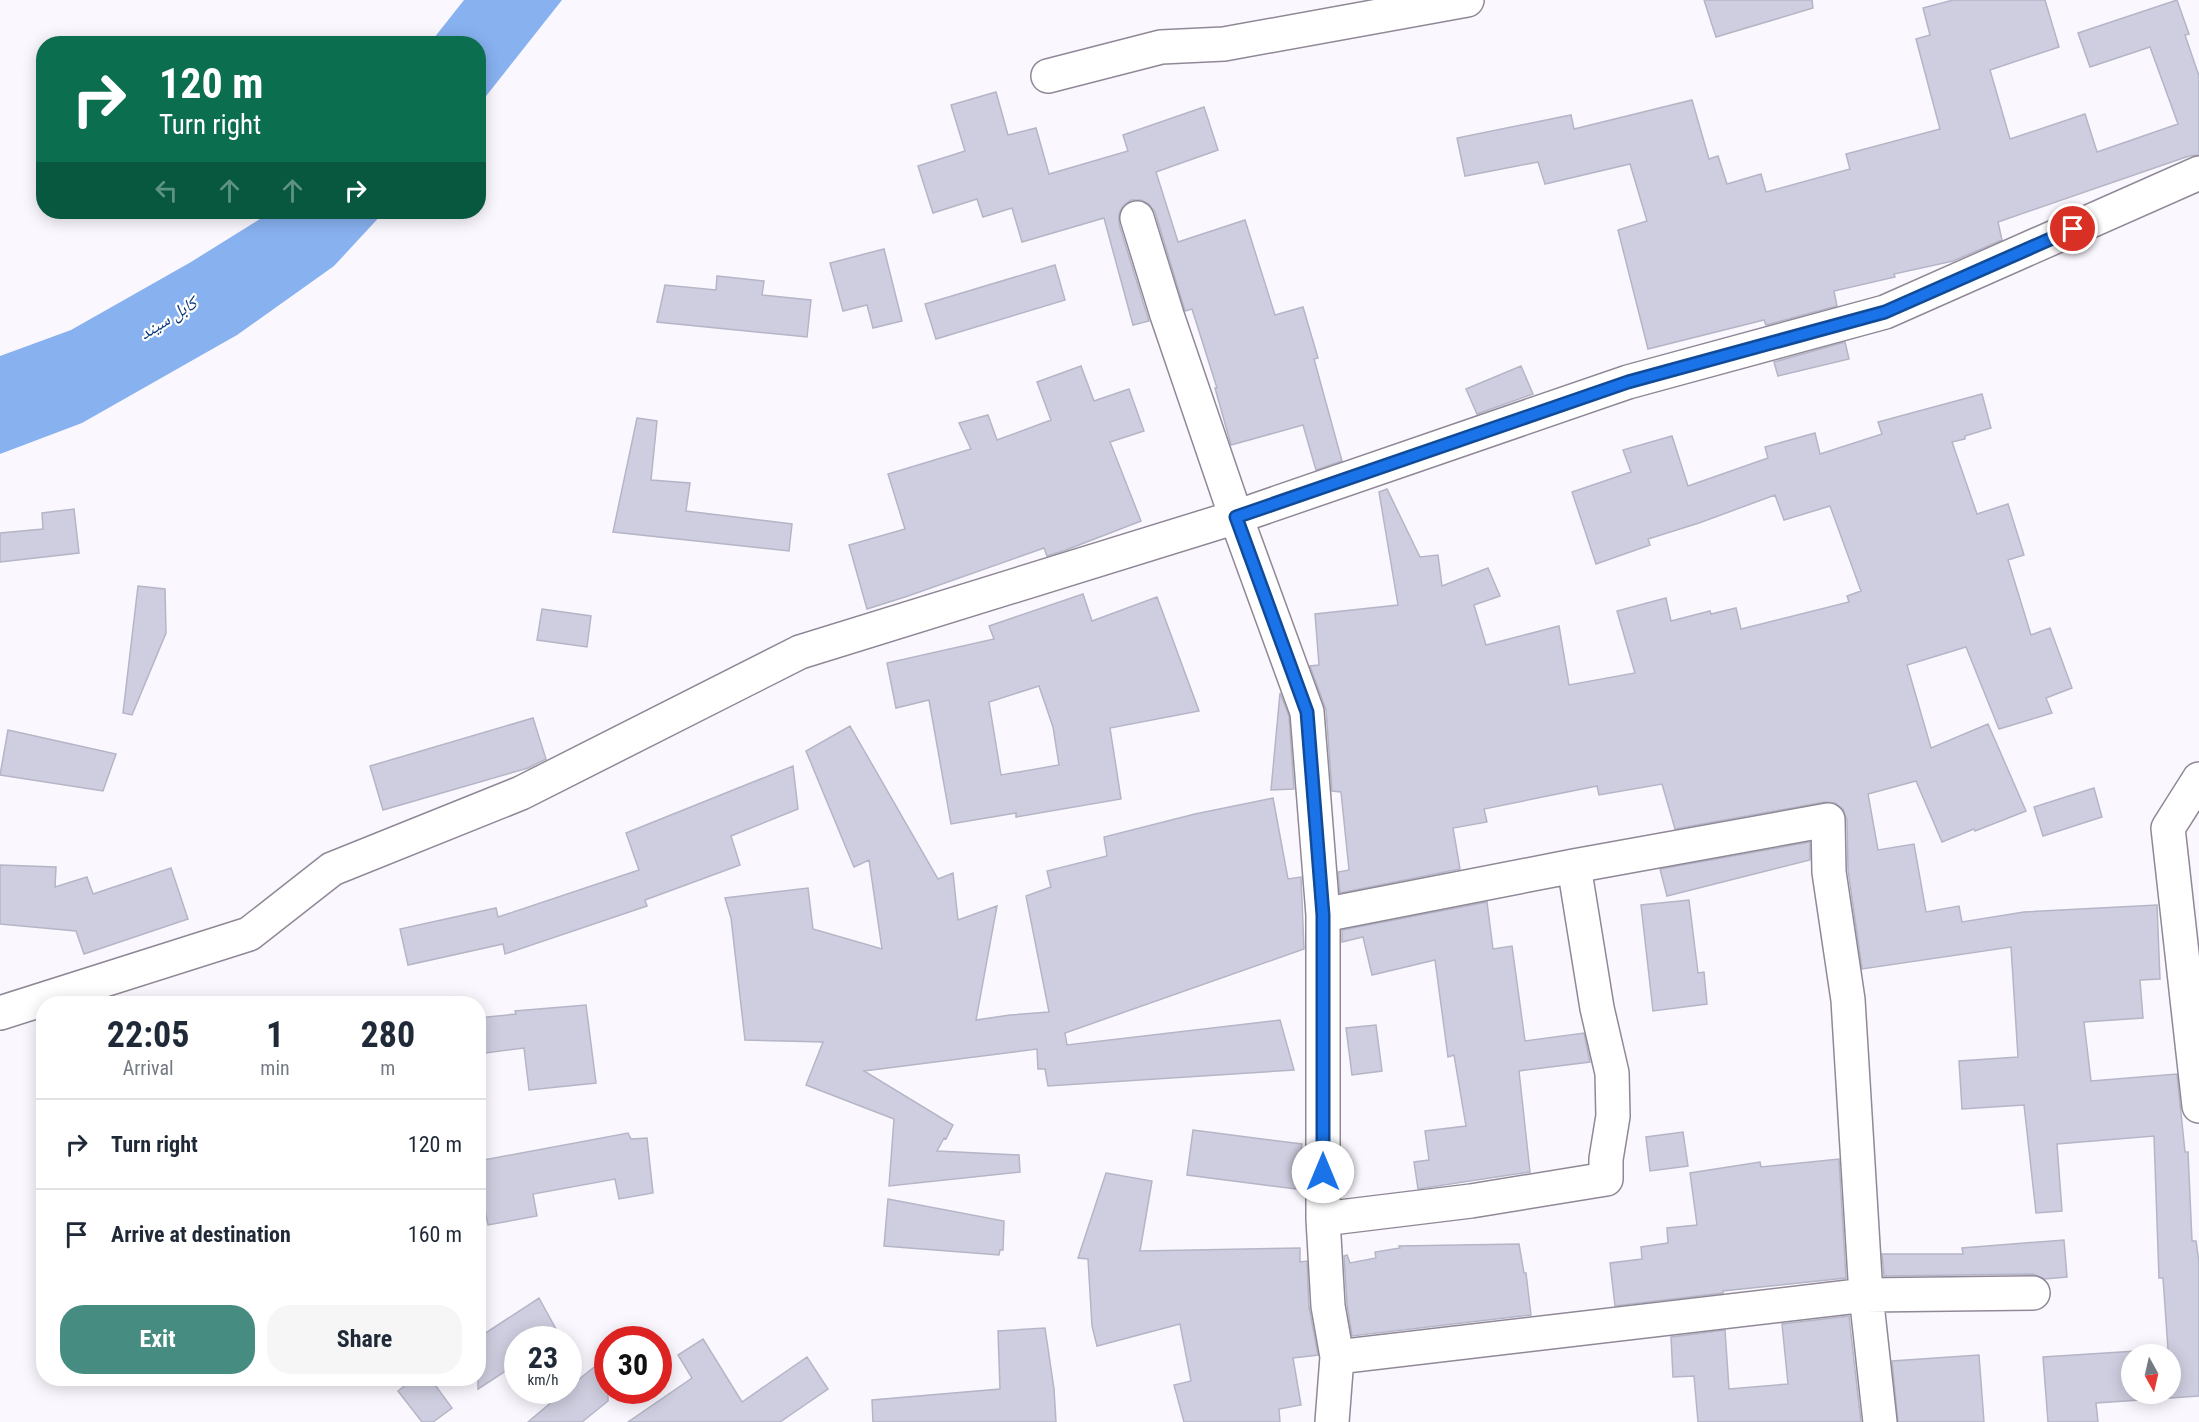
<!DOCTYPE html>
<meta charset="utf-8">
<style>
:root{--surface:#fff;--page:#f6f6f7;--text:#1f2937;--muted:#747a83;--line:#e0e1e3;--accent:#478c80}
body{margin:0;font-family:"Roboto Condensed","Noto Naskh Arabic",sans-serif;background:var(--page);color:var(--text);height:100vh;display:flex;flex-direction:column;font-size:22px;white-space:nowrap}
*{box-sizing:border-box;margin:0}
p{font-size:20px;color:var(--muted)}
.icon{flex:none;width:33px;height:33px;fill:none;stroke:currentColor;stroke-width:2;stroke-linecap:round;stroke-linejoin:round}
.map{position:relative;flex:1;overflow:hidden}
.sheet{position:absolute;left:36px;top:996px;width:450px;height:390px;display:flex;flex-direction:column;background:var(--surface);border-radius:24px;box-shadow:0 3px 15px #0003}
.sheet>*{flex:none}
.hud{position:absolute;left:36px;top:36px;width:450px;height:183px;border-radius:24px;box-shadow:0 3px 15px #0003;background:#0b6e4f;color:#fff;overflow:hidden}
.needle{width:39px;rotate:172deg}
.fabs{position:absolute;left:2121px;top:1344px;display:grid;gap:12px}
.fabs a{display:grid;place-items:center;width:60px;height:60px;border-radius:50%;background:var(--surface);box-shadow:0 3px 15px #0003;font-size:30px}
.speed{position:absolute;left:504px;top:1326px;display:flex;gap:12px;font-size:30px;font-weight:700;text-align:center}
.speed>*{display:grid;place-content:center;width:78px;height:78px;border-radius:50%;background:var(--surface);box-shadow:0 3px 15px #0003;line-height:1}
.speed small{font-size:15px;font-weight:400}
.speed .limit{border:9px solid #d22;background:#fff;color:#111}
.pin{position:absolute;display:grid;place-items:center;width:51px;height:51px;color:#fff;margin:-26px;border:3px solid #fff;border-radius:50%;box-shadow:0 2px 6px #0007}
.me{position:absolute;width:66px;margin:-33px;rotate:0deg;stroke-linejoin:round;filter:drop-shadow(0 0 4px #0008)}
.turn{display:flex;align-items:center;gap:21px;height:126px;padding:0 24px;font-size:27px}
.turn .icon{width:78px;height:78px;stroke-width:2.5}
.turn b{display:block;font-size:42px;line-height:51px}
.lanes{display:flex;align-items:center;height:57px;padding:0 24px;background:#0003;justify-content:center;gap:30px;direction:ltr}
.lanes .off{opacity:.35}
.eta{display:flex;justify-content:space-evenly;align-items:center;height:102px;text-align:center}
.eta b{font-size:36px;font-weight:700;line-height:42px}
.action{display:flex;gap:12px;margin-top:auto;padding:12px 24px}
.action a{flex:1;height:69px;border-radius:24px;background:var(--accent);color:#fff;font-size:24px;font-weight:700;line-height:69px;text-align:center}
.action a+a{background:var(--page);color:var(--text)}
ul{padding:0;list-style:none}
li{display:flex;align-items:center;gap:18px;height:90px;padding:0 24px;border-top:2px solid var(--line)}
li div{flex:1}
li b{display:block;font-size:22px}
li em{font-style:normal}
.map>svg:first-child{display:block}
.water{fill:#88b1f0}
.building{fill:#cecee0;stroke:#b4b5c6;stroke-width:1.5;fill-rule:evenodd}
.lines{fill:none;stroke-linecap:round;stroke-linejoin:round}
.minor-casing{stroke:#908897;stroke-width:36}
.minor{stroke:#fff;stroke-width:33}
.route-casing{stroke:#114b97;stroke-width:15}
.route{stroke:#1a73e8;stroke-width:10}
.labels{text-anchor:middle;stroke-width:4.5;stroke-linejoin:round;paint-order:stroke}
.water-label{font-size:18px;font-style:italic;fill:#09397c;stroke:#fff}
</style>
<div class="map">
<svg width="2199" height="1422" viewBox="0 0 2199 1422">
<rect width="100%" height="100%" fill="#fbf7fe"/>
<path class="water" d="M464,0H562L479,105L478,44L430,43Z
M271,212H384L334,266L237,335L82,423L0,454V356L71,330L191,262Z"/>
<path class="building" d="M1704,0H1812L1813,8L1716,37Z
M1953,0H2045L2059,47L1990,70L2010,139L2085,114L2097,152L2178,124L2150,47L2090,67L2078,33L2177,0L2189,34L2185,35L2199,76V155L2189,156L1998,222L2002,240L1953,261L1894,274L1895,277L1834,291L1837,306L1766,325L1764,320L1648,349L1618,230L1647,221L1630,164L1545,184L1538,162L1465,176L1457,138L1571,115L1574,129L1692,100L1709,159L1718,156L1727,184L1761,174L1766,192L1850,169L1846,154L1940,129L1916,39L1930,35L1923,8Z
M996,92L1008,135L1036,128L1049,174L1128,151L1123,135L1204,107L1218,150L1156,172L1178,242L1245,220L1275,315L1303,307L1318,358L1314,359L1342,461L1316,470L1303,425L1231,445L1215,388H1217L1192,309L1185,311L1155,212L1149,204L1141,200H1131L1123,206L1119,214V224L1149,321L1133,325L1104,218L1022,242L1012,208L983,217L977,199L933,213L918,166L965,151L951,105Z
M884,249L902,321L873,328L867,305L843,311L830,263Z
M1055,265L1065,300L936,339L925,304Z
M717,276L764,281L762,295L811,300L807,337L657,322L665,285L716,290Z
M1845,342L1849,359L1778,376L1774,362Z
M1081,366L1094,401L1129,389L1144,431L1110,442L1141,521L1066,550L1047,556L1044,548L908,596L867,609L849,545L905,529L888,474L971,449L959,423L988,415L997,440L1051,420L1037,382Z
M1521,366L1533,394L1477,414L1466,389Z
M1982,394L1991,428L1965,436V439L1952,442L1977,514L2008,504L2024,555L2008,560L2031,635L2050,628L2072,688L2046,698L2052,713L1999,729L1966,647L1907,665L1931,748L1988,724L2026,811L1975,831L1974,829L1942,842L1916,781L1868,794L1878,850L1914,844L1926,912L1959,906L1962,922L2024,912L2157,905L2160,979L2140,980L2143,1018L2084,1022L2091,1081L2177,1074L2185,1152H2188L2192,1241H2196L2199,1262V1396L2096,1403L2098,1422H2048L2043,1357L2168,1349L2163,1278H2159L2154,1136L2057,1144L2062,1211L2036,1213L2024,1105L1962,1109L1959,1061L2018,1057L2011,947L1862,969L1848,870L1847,820L1843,809L1835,803L1825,802L1675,829L1662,784L1599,795L1597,786L1484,809L1487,822L1453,828L1460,869L1340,893L1338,872L1349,870L1341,792L1332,791L1326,710L1310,666L1319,665L1315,614L1398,605L1379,492L1387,489L1420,557L1438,555L1442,586L1488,568L1500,596L1474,605L1486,645L1559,626L1569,685L1635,673L1617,611L1666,598L1671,621L1710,611L1711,614L1736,608L1741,629L1849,602L1847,596L1861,591L1830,506L1784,520L1775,495L1699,523L1648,539L1650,545L1596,564L1572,492L1631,472L1623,450L1672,436L1688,486L1768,458L1765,447L1815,433L1820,454L1882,434L1878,422ZM2132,1354H2170V1394H2132Z
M637,418L657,421L651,480L690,483L686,511L792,524L789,551L613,532Z
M74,509L79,553L0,562V533L43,529L42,513Z
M138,586L165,589L166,633L132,715L123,713Z
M1083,594L1092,621L1157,597L1199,711L1110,728L1121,799L1016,817V813L951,824L929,700L896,708L887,663L994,639L989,626ZM1039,686L1053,727L1059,765L1001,775L989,702Z
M542,609L591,616L587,647L537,640Z
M1280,693L1289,716L1294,789L1271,790Z
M533,718L546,759L528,768L383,810L370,766Z
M850,726L938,879L953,873L958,920L997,906L976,1020L1010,1015L1049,1012L1026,896L1051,887L1047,871L1107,856L1104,837L1195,814L1273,798L1288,879L1301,877L1304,949L1065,1033L1067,1045L1280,1020L1294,1070L1048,1086L1045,1069H1038L1037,1049L864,1071L953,1125L946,1139L944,1138L937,1151L1019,1155L1020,1172L889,1186L894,1119L806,1085L823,1042L745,1040L731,918L725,898L808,888L813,929L882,949L869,860L854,867L806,751Z
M8,730L116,754L103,791L0,775Z
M793,766L798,809L731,836L740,865L645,900L647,906L505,954L503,944L408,965L400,929L496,908L498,917L639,870L626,833Z
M2094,788L2102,817L2043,836L2034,807Z
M1810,842V860L1667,896L1660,869Z
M0,865L56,867L55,887L87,877L93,894L171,868L188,919L84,954L76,931L0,924Z
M1689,900L1698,973L1704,972L1707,1004L1653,1011L1641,905Z
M1487,902L1493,949L1512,946L1525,1041L1584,1033L1590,1062L1519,1071L1530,1172L1418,1189L1414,1162L1429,1160L1425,1131L1466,1126L1454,1055L1448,1057L1435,960L1372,975L1363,937L1342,942V930Z
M586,1005L596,1083L529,1090L524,1048L478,1054V1018L516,1014L515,1011Z
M1376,1025L1382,1071L1352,1075L1346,1028Z
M1193,1130L1302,1144L1296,1189L1187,1175Z
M1683,1132L1688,1166L1650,1171L1646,1137Z
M628,1133L631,1139L647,1138L653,1193L619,1199L615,1179L533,1194L537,1216L488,1225L478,1176V1161Z
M1839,1159L1846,1278L1723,1291V1293L1615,1306L1610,1263L1642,1259L1641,1247L1668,1243L1667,1228L1697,1225L1690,1173L1760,1162L1761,1167Z
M1106,1173L1152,1181L1140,1251L1300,1248V1262L1307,1261L1309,1307L1318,1355L1293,1358L1301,1405L1279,1409L1280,1422H1184L1174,1385L1191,1381L1180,1324L1097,1346L1092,1326L1088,1259L1078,1258Z
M888,1199L1004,1221L1003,1250H1000L999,1255L884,1246Z
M2064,1240L2067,1277L2044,1279L2033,1274L1884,1276L1882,1254H1963L1962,1248Z
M1519,1244L1524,1273H1526L1531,1315L1352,1336L1347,1304L1344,1256L1347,1255L1350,1263L1376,1258L1375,1252L1400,1248L1399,1246Z
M539,1298L562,1340H518V1363L478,1389V1338Z
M1849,1316L1861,1422H1698L1694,1376L1673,1377L1671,1337L1725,1330L1729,1389L1788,1384L1782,1324Z
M1045,1328L1054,1389L1056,1422H873L872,1400L1000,1389L998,1331Z
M703,1339L742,1402L807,1357L828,1389L780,1422H628L692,1378L678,1355Z
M1979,1355L1984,1422H1898L1892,1361Z
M608,1356V1401L582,1422H528L566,1390H568V1388Z
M414,1378H430L452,1408L433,1422H422L398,1391Z"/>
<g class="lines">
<g class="minor-casing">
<path id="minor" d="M1048,76L1161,47L1224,44L1467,0
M1137,218L1167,315L1236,517L1307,712L1323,915V1219L1328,1306L1337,1357L1332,1422
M2199,779L2168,828L2199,1106
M1323,915L1574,866L1828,820L1829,872L1848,1000L1866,1295L1880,1422
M0,1013L249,934L332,869L521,793L800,652L1236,517L1628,382L1885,312L2199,173
M1323,1219L1471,1201L1606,1179V1159L1613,1116L1612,1073L1597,1008L1574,866
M1337,1357L1866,1295L2033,1293"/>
</g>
<use href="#minor" class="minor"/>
</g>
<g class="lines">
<g class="route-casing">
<path id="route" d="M1323,1172V915L1307,712L1236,517L1628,382L1885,312L2073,229"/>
</g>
<use href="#route" class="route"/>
</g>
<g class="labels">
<g class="water-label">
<text transform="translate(168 318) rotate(-32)" y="6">کابل سيند</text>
</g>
</g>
</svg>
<div class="fabs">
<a><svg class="needle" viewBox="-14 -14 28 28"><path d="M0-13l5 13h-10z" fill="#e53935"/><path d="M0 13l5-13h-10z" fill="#747a83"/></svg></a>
</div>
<div class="speed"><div>23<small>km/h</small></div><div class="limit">30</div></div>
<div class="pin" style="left:2073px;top:229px;background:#d93025"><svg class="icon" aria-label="arrive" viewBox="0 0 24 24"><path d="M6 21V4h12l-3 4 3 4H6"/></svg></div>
<svg class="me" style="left:1323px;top:1172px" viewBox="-20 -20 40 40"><circle r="19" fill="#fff"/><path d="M0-13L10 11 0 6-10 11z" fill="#1a73e8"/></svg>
<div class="hud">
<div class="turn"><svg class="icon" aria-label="right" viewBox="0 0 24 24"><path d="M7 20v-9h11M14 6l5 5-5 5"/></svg><div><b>120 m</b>Turn right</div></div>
<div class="lanes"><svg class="icon off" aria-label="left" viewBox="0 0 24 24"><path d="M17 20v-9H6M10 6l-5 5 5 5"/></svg><svg class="icon off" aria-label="ahead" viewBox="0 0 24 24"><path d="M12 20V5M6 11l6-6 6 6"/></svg><svg class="icon off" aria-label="ahead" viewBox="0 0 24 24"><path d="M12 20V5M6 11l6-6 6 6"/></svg><svg class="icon" aria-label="right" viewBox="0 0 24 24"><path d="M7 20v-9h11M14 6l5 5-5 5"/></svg></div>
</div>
<section class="sheet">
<div class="eta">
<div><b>22:05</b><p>Arrival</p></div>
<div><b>1</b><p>min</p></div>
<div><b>280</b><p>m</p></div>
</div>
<ul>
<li><svg class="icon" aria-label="right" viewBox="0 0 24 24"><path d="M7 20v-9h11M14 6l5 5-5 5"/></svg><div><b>Turn right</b></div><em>120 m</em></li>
<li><svg class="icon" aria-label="arrive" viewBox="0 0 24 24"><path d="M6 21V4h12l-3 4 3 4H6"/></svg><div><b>Arrive at destination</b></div><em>160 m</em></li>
</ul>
<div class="action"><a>Exit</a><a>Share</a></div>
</section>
</div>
